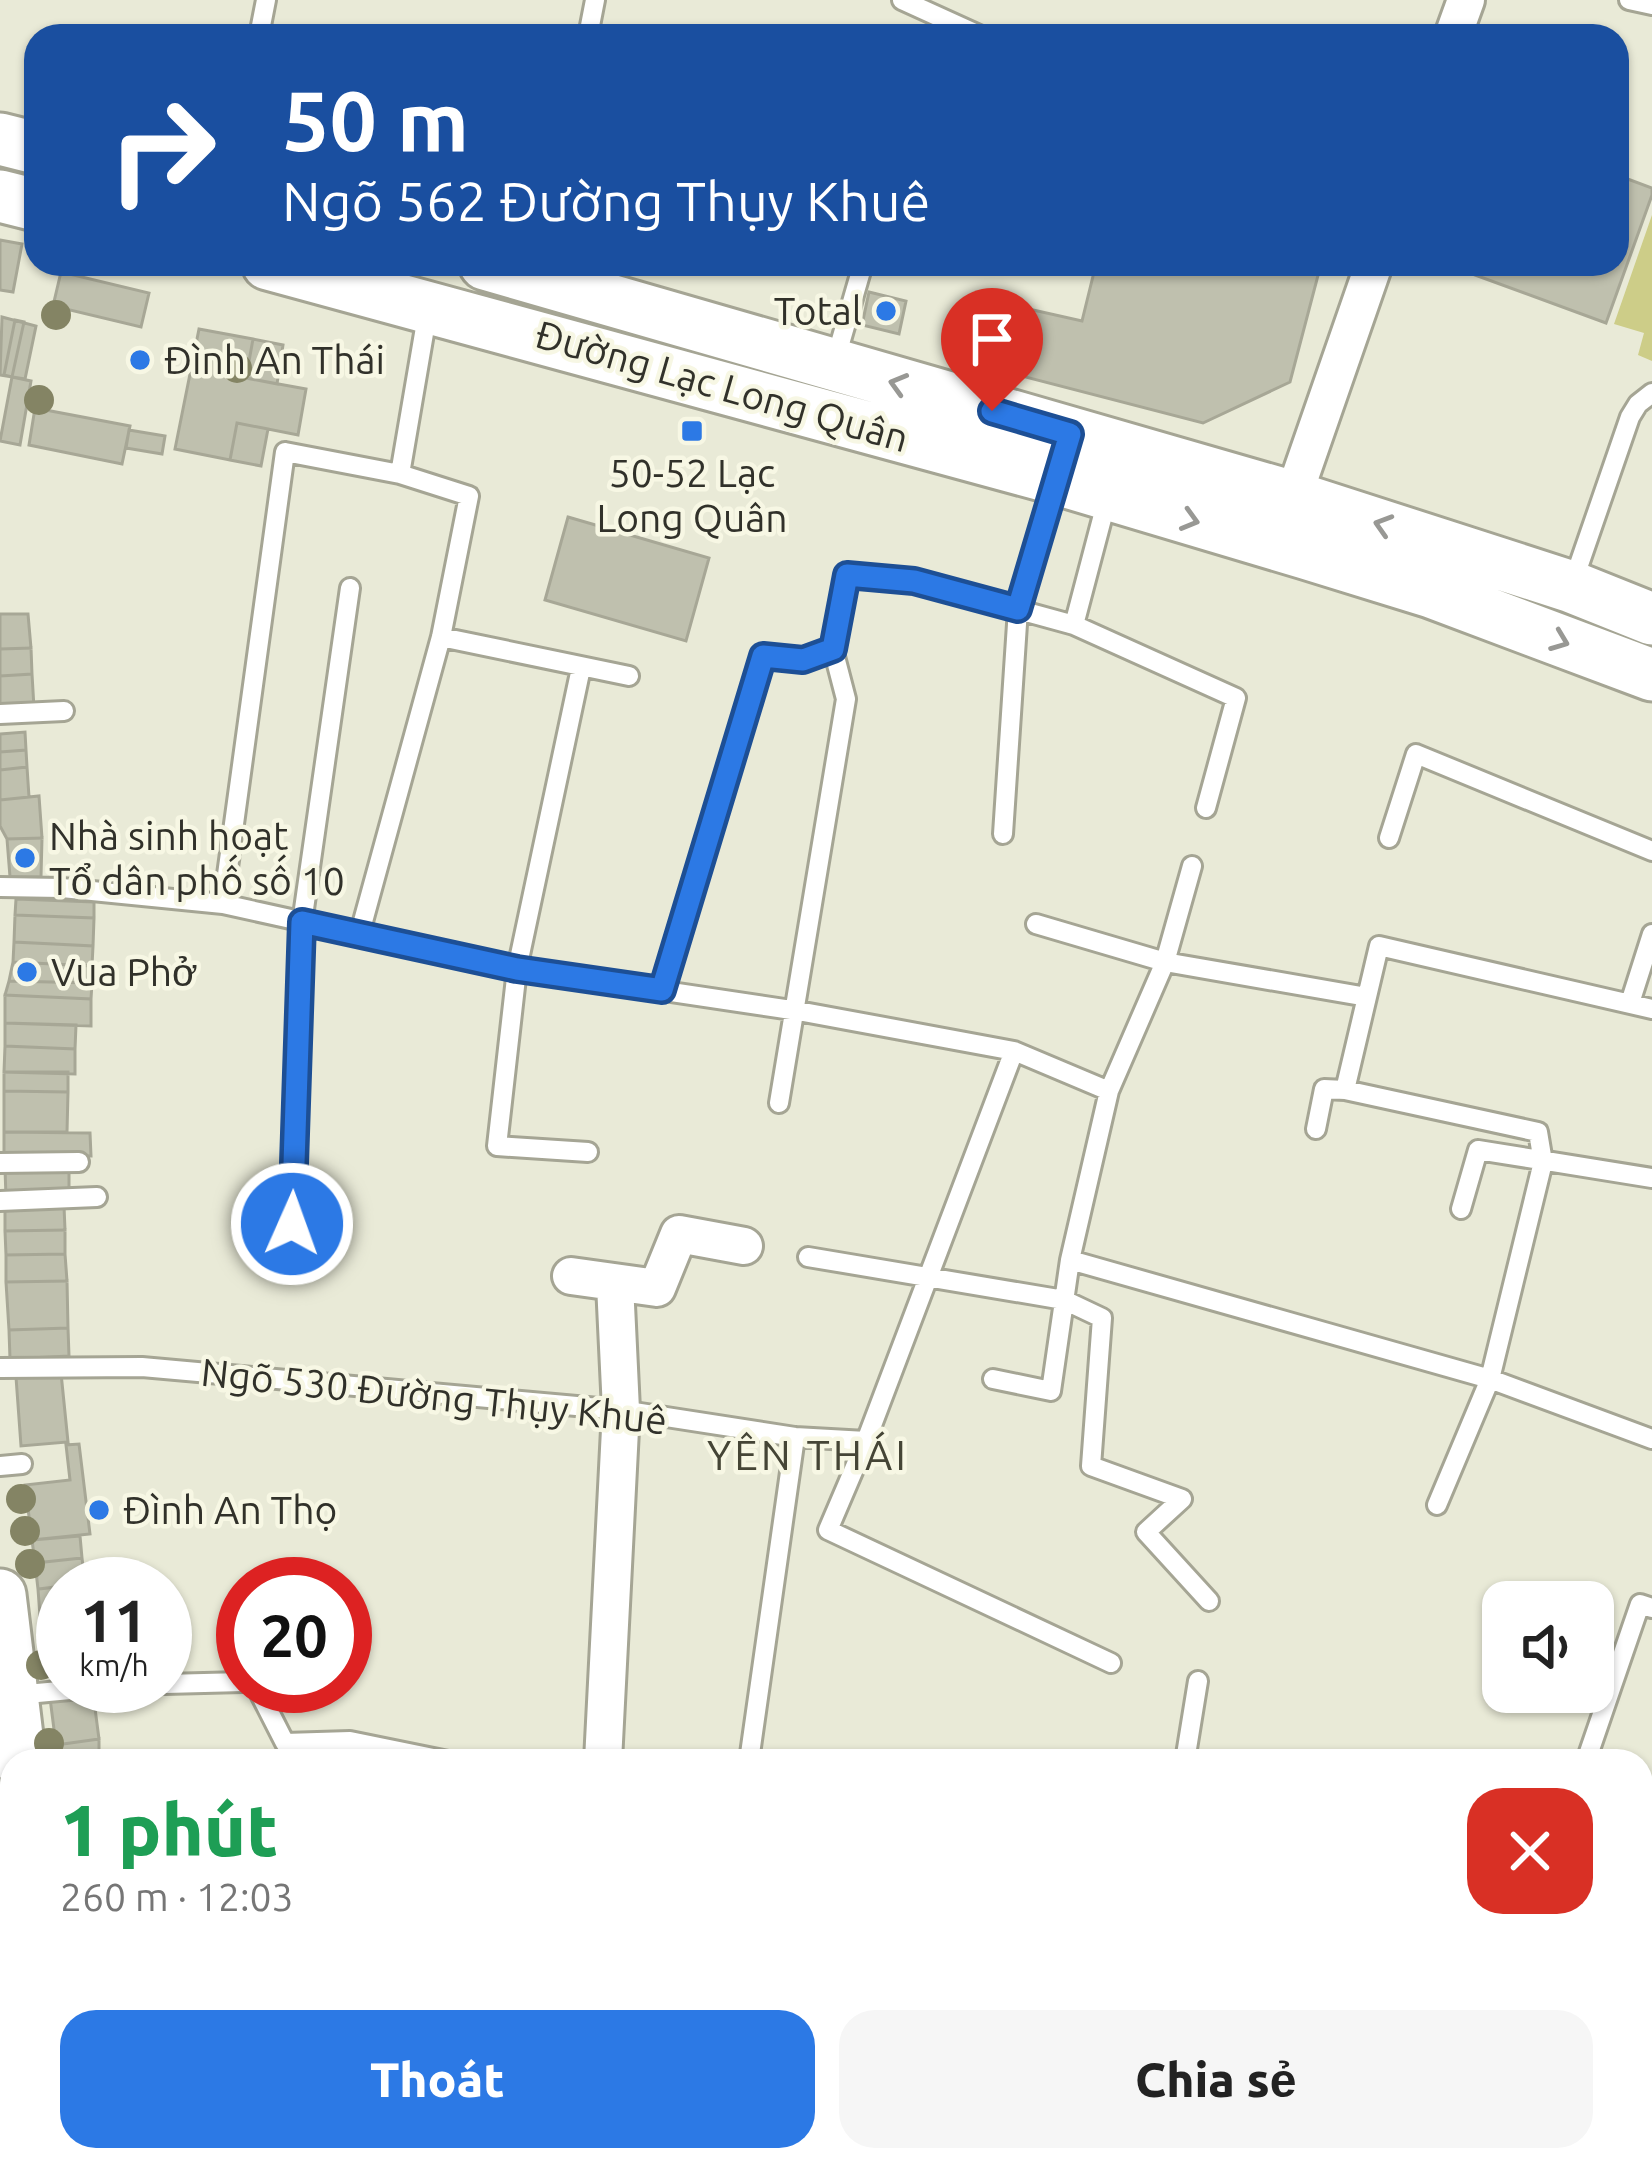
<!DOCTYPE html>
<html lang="vi">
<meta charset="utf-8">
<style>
:root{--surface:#fff;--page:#f6f6f6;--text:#222;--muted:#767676;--accent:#2c79e5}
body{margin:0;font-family:Ubuntu,sans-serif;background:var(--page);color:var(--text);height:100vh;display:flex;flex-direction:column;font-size:45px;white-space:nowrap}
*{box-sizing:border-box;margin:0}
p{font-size:39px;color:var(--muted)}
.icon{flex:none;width:66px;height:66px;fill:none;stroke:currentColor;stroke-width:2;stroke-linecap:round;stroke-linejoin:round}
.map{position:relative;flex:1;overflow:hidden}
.drawer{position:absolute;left:0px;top:1749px;width:1653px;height:423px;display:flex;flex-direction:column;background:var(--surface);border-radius:36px 36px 0 0;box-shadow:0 3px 9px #0004}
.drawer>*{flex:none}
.hud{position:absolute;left:24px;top:24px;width:1605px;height:252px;border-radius:36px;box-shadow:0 3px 9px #0004;background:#1a4fa0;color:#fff;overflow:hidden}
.tools{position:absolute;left:1482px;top:1581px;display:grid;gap:24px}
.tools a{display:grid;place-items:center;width:132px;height:132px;border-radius:24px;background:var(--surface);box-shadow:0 3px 9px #0004;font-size:60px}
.speed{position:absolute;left:36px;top:1557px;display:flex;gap:24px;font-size:60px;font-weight:700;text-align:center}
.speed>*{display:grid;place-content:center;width:156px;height:156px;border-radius:50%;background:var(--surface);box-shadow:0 3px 9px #0004;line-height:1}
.speed small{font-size:30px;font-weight:400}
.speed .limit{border:18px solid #d22;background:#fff;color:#111}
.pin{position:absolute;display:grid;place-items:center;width:102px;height:102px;color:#fff;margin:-123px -51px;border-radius:50% 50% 50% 0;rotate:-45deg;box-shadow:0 0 12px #0007}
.pin .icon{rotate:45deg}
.me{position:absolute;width:132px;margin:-66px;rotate:2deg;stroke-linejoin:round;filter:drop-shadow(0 0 9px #0008)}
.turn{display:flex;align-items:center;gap:42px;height:252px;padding:0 60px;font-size:54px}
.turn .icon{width:156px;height:156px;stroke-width:2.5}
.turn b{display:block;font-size:84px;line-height:102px}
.round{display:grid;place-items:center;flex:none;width:126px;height:126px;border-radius:36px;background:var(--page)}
.summary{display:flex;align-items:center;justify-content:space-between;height:204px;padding:0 60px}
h1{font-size:72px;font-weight:800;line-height:90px;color:#1e9e55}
.cta{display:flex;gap:24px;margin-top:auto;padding:24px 60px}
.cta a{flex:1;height:138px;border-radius:36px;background:var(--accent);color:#fff;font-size:48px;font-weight:800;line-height:138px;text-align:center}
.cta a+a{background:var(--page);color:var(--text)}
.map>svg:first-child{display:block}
.green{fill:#cdcd88}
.building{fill:#bfc0ae;stroke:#a7a796;stroke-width:3}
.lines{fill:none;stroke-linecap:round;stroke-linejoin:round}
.service-casing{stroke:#a5a594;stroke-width:24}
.minor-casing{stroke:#a5a594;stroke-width:42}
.secondary-casing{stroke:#a5a594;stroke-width:57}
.service{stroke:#fff;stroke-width:18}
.minor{stroke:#fff;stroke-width:36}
.secondary{stroke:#fff;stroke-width:51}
.tree{fill:#848464}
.oneway{stroke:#989894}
.route-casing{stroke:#1d4f95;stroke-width:30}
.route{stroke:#2c79e5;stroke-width:21}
.poi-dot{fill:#2c79e5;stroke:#f7f7e4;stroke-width:4.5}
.labels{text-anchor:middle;stroke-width:9;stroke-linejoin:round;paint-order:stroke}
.poi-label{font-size:39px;fill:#31312a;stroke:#f7f7e4;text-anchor:start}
.street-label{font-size:39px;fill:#31312a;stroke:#f7f7e4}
.neighbourhood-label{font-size:42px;letter-spacing:3px;fill:#454536;stroke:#f7f7e4}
</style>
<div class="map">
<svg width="1652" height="2171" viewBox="0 0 1652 2171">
<rect width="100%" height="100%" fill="#e9ead7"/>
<path class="green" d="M1652,215V361L1638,355L1644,333L1614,324Z"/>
<path class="building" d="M1617,175L1652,188V195L1606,323L1445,264H1617Z
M0,240L22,244L13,292L0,290Z
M1096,264H1321L1290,382L1203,423L1014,374L1023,337L1010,333L1020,307L1082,321Z
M61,272L149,293L141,327L53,306Z
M869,292L906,301L899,334L862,325Z
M2,317L36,326L25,379L0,375Z
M15,320L24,322L12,377L4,375Z
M199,329L253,339L246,378L306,389L298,435L237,423L230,460L175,449Z
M253,339L283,345L277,384L246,378Z
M12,377L31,381L20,445L0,441Z
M35,408L130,426L122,464L29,445Z
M237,423L268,429L261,466L230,460Z
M129,430L165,436L162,454L126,448Z
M568,517L709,558L686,641L545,600Z
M0,614H28L31,648L0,649Z
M31,648L32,674L0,676V649Z
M32,674L34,708L0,710V676Z
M25,732L26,750L0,752V734Z
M26,750L27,767L0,770V752Z
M27,767L29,797L0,800V770Z
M39,796L42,838L7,839L0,826V800Z
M42,838L41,877H10L7,839Z
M16,899L94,902V918L15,915Z
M15,915L94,918L93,946L14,942Z
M14,942L93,946L92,966L13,962Z
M13,962L92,966V983L9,981Z
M9,981L92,983L91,999L5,995Z
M5,995L91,999V1026L5,1023Z
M5,1023L76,1025L75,1049L5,1046Z
M5,1046L75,1049V1074L4,1072Z
M4,1072H68V1092L4,1091Z
M4,1091L68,1092L67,1132H4Z
M4,1132L90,1133L91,1156L4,1155Z
M69,1168V1195L6,1197L5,1169Z
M64,1206L65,1230L5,1231V1208Z
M65,1230V1254L6,1255L5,1231Z
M65,1254L67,1281L6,1282V1255Z
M67,1281L68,1328L9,1330L6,1282Z
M68,1328L69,1356L10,1359L9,1330Z
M61,1373L68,1442L21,1446L16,1377Z
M79,1444L90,1534L32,1540L25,1485L70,1480L66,1445Z
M80,1536L82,1558L35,1563L32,1540Z
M82,1558L85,1584L38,1589L35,1563Z
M63,1586V1613L40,1616L38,1589Z
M63,1613V1637L42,1639L40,1616Z
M63,1637V1663L45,1665L42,1639Z
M93,1693L99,1739L56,1745L50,1698Z
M99,1739V1757L58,1761L56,1745Z
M75,2160H189L188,2171H107L74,2166Z"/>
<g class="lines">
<g class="service-casing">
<path id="service" d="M902,0L981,36
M1629,0L1652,5
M259,36L266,0
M588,36L595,0
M835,361L863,264
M1108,496L1074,625L1236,698L1206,808
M1573,582L1630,417L1638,404L1652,393
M441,637L629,676
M581,668L517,969L497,1146L588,1152
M0,714L64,711
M1003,834L1018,609L1055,484
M1389,838L1416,754L1652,851
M0,887L62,888L223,904L517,969L798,1011L1014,1051L1109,1091
M223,904L285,452L400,474
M1036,924L1165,962L1367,997
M359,936L441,637L469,496L400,474L428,310
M662,990L763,655L803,660L833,649
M1630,1003L1652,934
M1014,1051L866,1441L828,1530L1111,1663
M1345,1090L1379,946L1652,1009
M779,1103L846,699L833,649L847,575L914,581L1074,625
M1316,1129L1324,1089L1345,1090L1538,1132L1543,1162L1490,1379L1437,1505
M0,1163L79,1162
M0,1201L97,1197
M1461,1209L1478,1150L1652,1178
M291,1224L302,923L350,588
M808,1257L1064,1300L1102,1318L1091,1466L1182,1499L1146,1532L1209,1601
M1070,1260L1490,1379L1652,1439
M0,1368L142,1367L621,1410L795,1437L866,1441
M993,1379L1051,1391L1070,1260L1109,1091L1165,962L1192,866
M0,1466L22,1464
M165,1684L243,1682
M256,1686L285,1743L350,1741L448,1761
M16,1695L113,1686
M749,1761L795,1437
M1185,1761L1198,1681
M1586,1761L1640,1604L1652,1608
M1641,1810L1652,1814
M1641,2033L1652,2035
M363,2171L366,2160
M415,2171L416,2160
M558,2171L561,2160
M940,2171L941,2160
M1222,2171L1225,2160
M1372,2171L1375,2160
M1603,2171L1606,2160"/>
</g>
<g class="minor-casing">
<path id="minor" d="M1453,36L1466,0
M1293,497L1374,264
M571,1276L657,1288L679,1234L744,1246
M603,1761L621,1410L615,1284"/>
</g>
<g class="secondary-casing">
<path id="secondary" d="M0,139L36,148
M0,196L36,205
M268,264L1057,479L1305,553L1431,592L1652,675
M485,264L1293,497L1572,587L1652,619
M0,1595L20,1761
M36,2171L37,2160"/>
</g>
<use href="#service" class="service"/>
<use href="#minor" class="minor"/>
<use href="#secondary" class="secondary"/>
</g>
<g class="tree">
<circle cx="56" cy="315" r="15"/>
<circle cx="237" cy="368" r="15"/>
<circle cx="39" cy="400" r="15"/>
<circle cx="21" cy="1499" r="15"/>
<circle cx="25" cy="1531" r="15"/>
<circle cx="30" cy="1564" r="15"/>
<circle cx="41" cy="1665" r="15"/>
<circle cx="49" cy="1743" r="15"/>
</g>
<defs><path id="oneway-chevron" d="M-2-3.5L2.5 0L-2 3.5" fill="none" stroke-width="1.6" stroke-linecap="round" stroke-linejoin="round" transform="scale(3)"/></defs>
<g class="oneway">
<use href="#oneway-chevron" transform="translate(898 384) rotate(-164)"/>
<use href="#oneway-chevron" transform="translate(1190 520) rotate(16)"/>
<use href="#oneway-chevron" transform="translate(1383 525) rotate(-163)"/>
<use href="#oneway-chevron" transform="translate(1560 641) rotate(21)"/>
</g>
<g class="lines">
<g class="route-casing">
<path id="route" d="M292,1224L302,922L517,969L662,990L763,656L803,660L833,649L847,575L914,581L1018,609L1070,434L992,411"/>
</g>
<use href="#route" class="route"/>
</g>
<g class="poi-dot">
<circle cx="886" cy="311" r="12"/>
<circle cx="140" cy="360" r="12"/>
<rect x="680" y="419" width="24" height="24" rx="6"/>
<circle cx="25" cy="858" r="12"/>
<circle cx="27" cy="972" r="12"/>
<circle cx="99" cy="1510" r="12"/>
</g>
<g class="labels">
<g class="poi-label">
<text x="862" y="325" text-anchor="end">Total</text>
<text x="164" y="374">Đình An Thái</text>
<text x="692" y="487" text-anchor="middle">50-52 Lạc<tspan x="692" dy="45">Long Quân</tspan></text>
<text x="49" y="850">Nhà sinh hoạt<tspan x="49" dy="45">Tổ dân phố số 10</tspan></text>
<text x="51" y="986">Vua Phở</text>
<text x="123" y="1524">Đình An Thọ</text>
</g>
<g class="street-label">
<text transform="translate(722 386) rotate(16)" y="14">Đường Lạc Long Quân</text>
<text transform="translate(434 1396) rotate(6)" y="14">Ngõ 530 Đường Thụy Khuê</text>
</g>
<g class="neighbourhood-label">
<text x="808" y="1470">YÊN THÁI</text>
</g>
</g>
</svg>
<div class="tools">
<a><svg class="icon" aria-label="sound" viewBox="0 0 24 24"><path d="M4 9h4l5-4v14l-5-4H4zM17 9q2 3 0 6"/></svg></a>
</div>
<div class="speed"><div>11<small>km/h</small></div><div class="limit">20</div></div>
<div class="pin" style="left:992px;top:411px;background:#d93025"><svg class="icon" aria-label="arrive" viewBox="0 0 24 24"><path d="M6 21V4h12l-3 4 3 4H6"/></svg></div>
<svg class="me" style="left:292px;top:1224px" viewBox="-20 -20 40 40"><circle r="17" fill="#2c79e5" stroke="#fff" stroke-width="3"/><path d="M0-11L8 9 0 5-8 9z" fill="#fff"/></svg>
<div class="hud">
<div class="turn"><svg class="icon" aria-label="right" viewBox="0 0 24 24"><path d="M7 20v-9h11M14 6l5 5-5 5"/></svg><div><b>50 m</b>Ngõ 562 Đường Thụy Khuê</div></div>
</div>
<section class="drawer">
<div class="summary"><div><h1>1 phút</h1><p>260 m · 12:03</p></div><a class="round" style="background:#d93025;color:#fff"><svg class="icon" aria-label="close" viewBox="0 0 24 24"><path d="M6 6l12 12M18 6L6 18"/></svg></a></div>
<div class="cta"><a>Thoát</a><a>Chia sẻ</a></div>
</section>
</div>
